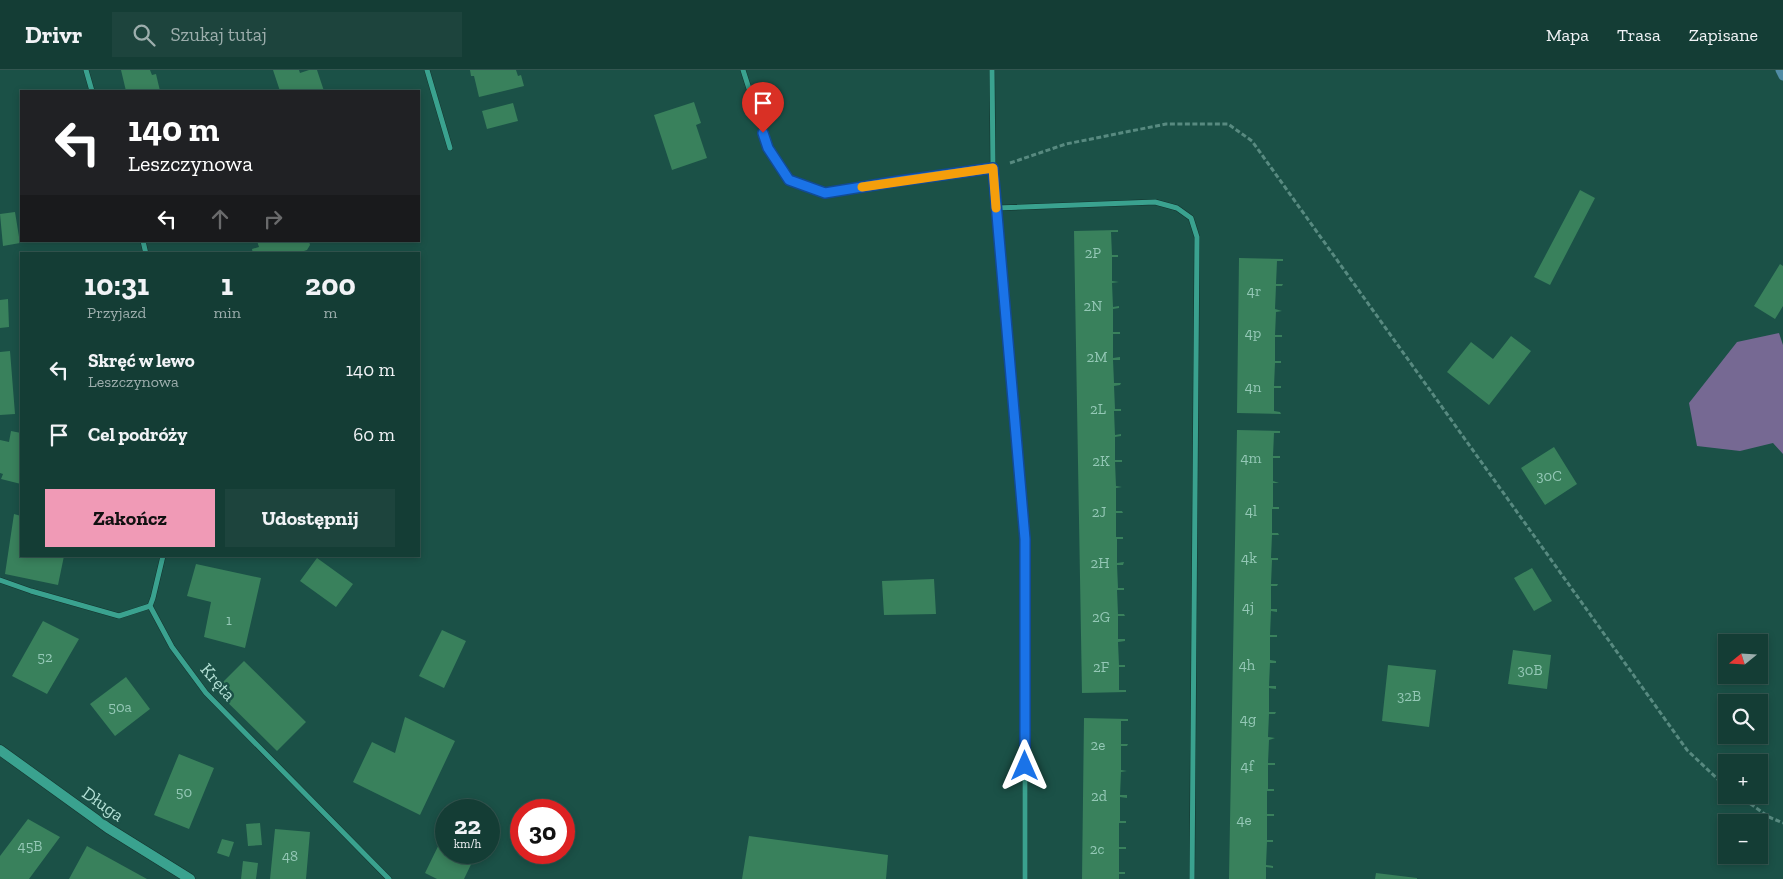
<!DOCTYPE html>
<html lang="pl">
<meta charset="utf-8">
<style>
:root{--surface:#143d35;--page:#1d443d;--text:#f1f3f6;--muted:#9daead;--line:#335650;--accent:#f09ab6}
body{margin:0;font-family:"Zilla Slab",serif;background:var(--page);color:var(--text);height:100vh;display:flex;flex-direction:column;font-size:19px;white-space:nowrap}
*{box-sizing:border-box;margin:0}
p{font-size:16px;color:var(--muted)}
.icon{flex:none;width:28px;height:28px;fill:none;stroke:currentColor;stroke-width:2;stroke-linecap:round;stroke-linejoin:round}
.map{position:relative;flex:1;overflow:hidden}
.panel{position:absolute;left:20px;top:182px;width:400px;height:305px;display:flex;flex-direction:column;background:var(--surface);border-radius:0px;box-shadow:0 2px 8px #0003,0 0 0 1px var(--line)}
.panel>*{flex:none}
.hud{position:absolute;left:20px;top:20px;width:400px;height:152px;border-radius:0px;box-shadow:0 2px 8px #0003,0 0 0 1px var(--line);background:#202124;color:#fff;overflow:hidden}
.needle{width:32px;rotate:252deg}
.fabs{position:absolute;left:1718px;top:564px;display:grid;gap:10px}
.fabs a{display:grid;place-items:center;width:50px;height:50px;border-radius:0px;background:var(--surface);box-shadow:0 2px 8px #0003,0 0 0 1px var(--line);font-size:25px}
.speed{position:absolute;left:435px;top:729px;display:flex;gap:10px;font-size:25px;font-weight:700;text-align:center}
.speed>*{display:grid;place-content:center;width:65px;height:65px;border-radius:50%;background:var(--surface);box-shadow:0 2px 8px #0003,0 0 0 1px var(--line);line-height:1}
.speed small{font-size:12px;font-weight:400}
.speed .limit{border:8px solid #d22;background:#fff;color:#111}
.pin{position:absolute;display:grid;place-items:center;width:42px;height:42px;color:#fff;margin:-51px -21px;border-radius:50% 50% 50% 0;rotate:-45deg;box-shadow:0 0 5px #0007}
.pin .icon{rotate:45deg}
.me{position:absolute;width:55px;margin:-28px;rotate:0deg;stroke-linejoin:round;filter:drop-shadow(0 0 4px #0008)}
.turn{display:flex;align-items:center;gap:18px;height:105px;padding:0 25px;font-size:22px}
.turn .icon{width:65px;height:65px;stroke-width:2.5}
.turn b{display:block;font-size:35px;line-height:42px}
.lanes{display:flex;align-items:center;height:48px;padding:0 25px;background:#0003;justify-content:center;gap:25px;direction:ltr}
.lanes .off{opacity:.35}
.eta{display:flex;justify-content:space-evenly;align-items:center;height:85px;text-align:center}
.eta b{font-size:30px;font-weight:700;line-height:35px}
.button{display:flex;gap:10px;margin-top:auto;padding:10px 25px}
.button a{flex:1;height:58px;border-radius:0px;background:var(--accent);color:#111;font-size:20px;font-weight:700;line-height:58px;text-align:center}
.button a+a{background:var(--page);color:var(--text)}
ul{padding:0;list-style:none}
li{display:flex;align-items:center;gap:15px;height:65px;padding:0 25px}
li div{flex:1}
li b{display:block;font-size:19px}
li em{font-style:normal}
header{display:flex;align-items:center;gap:30px;box-sizing:border-box;height:70px;padding:0 25px;background:var(--surface);border-bottom:1px solid var(--line)}
header strong{font-size:24px}
nav{display:flex;gap:28px;margin-inline-start:auto;font-size:18px}
.search{width:350px;height:45px;background:var(--page);display:flex;align-items:center;gap:12px;box-sizing:border-box;padding:0 18px;border-radius:0px;color:var(--muted);font-size:19px}
.map>svg:first-child{display:block}
.green{fill:#766993}
.lines{fill:none;stroke-linecap:round;stroke-linejoin:round}
.stream{stroke:#508ca5;stroke-width:9}
.building{fill:#39815c}
.street-casing{stroke:#13332d;stroke-width:6}
.secondary-casing{stroke:#13332d;stroke-width:11}
.path{stroke:#588a80;stroke-width:3;stroke-dasharray:5 2.5;stroke-linecap:butt}
.street{stroke:#3aa28f;stroke-width:5}
.secondary{stroke:#3aa28f;stroke-width:10}
.route-casing{stroke:#114b97;stroke-width:12}
.route{stroke:#1a73e8;stroke-width:9}
.slow{stroke:#f59e0b;stroke-width:9}
.labels{text-anchor:middle;stroke-width:5;stroke-linejoin:round;paint-order:stroke}
.number-label{font-size:15px;fill:#94c8b6}
.street-label{font-size:18px;fill:#b2dfd4;stroke:#1b5147}
</style>
<header>
<strong>Drivr</strong>
<div class="search"><svg class="icon" aria-label="search" viewBox="0 0 24 24"><circle cx="10" cy="10" r="6"/><path d="M15 15l6 6"/></svg>Szukaj tutaj</div>
<nav><a>Mapa</a><a>Trasa</a><a>Zapisane</a></nav>
</header>
<div class="map">
<svg width="1783" height="809" viewBox="0 0 1783 809">
<rect width="100%" height="100%" fill="#1b5147"/>
<path class="green" d="M1779,263L1783,275V384L1773,373L1740,381L1697,376L1689,333L1737,272Z"/>
<g class="lines">
<path class="stream" d="M1780,0L1783,6"/>
</g>
<path class="building" d="M121,0H150L152,5L156,4L160,21H126Z
M273,0H299L300,3L309,0H317L324,21H280Z
M470,0H516L518,6L521,5L524,16L479,27L474,6H471Z
M694,32L701,53L696,55L707,88L672,100L654,45Z
M513,33L518,51L487,59L482,41Z
M1580,120L1595,128L1550,215L1534,207Z
M15,142L20,173L3,176L0,144Z
M1118,160V162H1111L1112,185H1118V187H1112V211L1119,212L1112,213L1113,237L1119,236V238L1113,239V262H1120V264H1113V288L1120,287V290H1113L1114,313H1121L1120,315L1114,316L1115,339H1121V341H1114L1115,365L1121,364V366L1115,367V390H1122V392H1115L1116,416L1122,417L1116,418V441H1122L1123,443H1116V467H1123V469H1117V493L1124,492L1123,495H1117L1118,518H1124V520H1117L1118,544H1124L1125,546H1118V569H1125V571L1118,572L1119,595H1125V597H1119V620H1126V622L1082,623L1074,161Z
M257,171H309L310,175L307,180L304,181L305,184H253L252,179L259,177Z
M1239,188L1283,189V191H1277L1276,214H1283L1282,216H1276L1275,239L1282,241L1276,242L1275,265H1282V267H1275V291H1281V293H1275L1274,316H1281V318H1274V341L1280,342L1281,344L1237,343Z
M1780,194L1783,196V236L1775,249L1754,236Z
M8,229L9,257L0,258V230Z
M1511,266L1531,281L1489,335L1447,302L1471,272L1493,289Z
M10,281L15,344L0,345V282Z
M1237,360L1280,361V363H1274L1273,386H1280V388H1273V411L1279,413H1273V437H1279V439H1272V463H1278L1279,465H1272L1271,488H1278V490H1272L1271,514H1278L1277,516H1271V539H1277V542L1271,541L1270,565H1277V567H1270V590L1276,591V593H1270L1269,616H1276V619L1269,618V642H1276L1275,644H1269L1268,667L1275,668L1269,670L1268,693H1275V695H1268V719H1274V721H1267V744H1274V746H1267V770H1273V772H1267L1266,795L1273,796V798L1266,797V809H1229Z
M11,361L21,363V414L1,409L3,404L0,403V370L9,372Z
M1554,377L1577,414L1545,435L1521,398Z
M14,444L21,446V486H64L58,515L5,504Z
M317,488L353,514L336,537L300,511Z
M196,494L261,508L245,578L204,567L211,532L187,526Z
M1532,498L1552,531L1534,541L1514,508Z
M934,509L936,544L884,545L882,511Z
M43,551L79,569L47,624L12,606Z
M442,560L466,571L444,618L419,606Z
M1513,580L1551,585L1547,619L1508,614Z
M244,591L306,652L277,681L215,620Z
M1388,595L1436,600L1429,657L1382,651Z
M126,607L150,639L115,666L90,634Z
M405,647L455,671L420,745L353,712L372,672L395,683Z
M1084,648L1128,649V651H1121V674H1128L1127,676H1121V700L1127,701L1121,702L1120,725H1127V728L1120,727V751H1126V753H1119V777H1126V779H1119V802H1125V804H1119V809H1082Z
M179,684L214,698L189,759L154,745Z
M28,749L60,767L29,809H0V786Z
M260,753L262,775L248,776L246,754Z
M275,759L310,762L306,809H270Z
M446,760V782H477L464,809H437L425,803Z
M749,766L888,785L886,809H742Z
M222,769L234,772L229,787L217,783Z
M87,776L147,809H69Z
M243,791L258,793L256,809H241Z
M1376,803L1417,808V809H1375Z"/>
<g class="lines">
<g class="street-casing">
<path id="street" d="M86,0L92,21
M427,0L450,78
M743,0L768,78L789,110L825,123L899,111L993,98
M992,0L993,98L1025,469V809
M996,138L1155,132L1177,138L1191,148L1197,167L1192,809
M143,171L146,184
M0,510L31,521L119,546L150,536
M150,536L172,577L206,623L389,809
M150,536L153,528L163,486"/>
</g>
<g class="secondary-casing">
<path id="secondary" d="M0,680L108,758L190,809"/>
</g>
<path class="path" d="M1010,93L1066,74L1166,54H1228L1252,71L1687,680L1726,717
M1738,725L1769,747L1783,753"/>
<use href="#street" class="street"/>
<use href="#secondary" class="secondary"/>
</g>
<g class="lines">
<g class="route-casing">
<path id="route" d="M763,63L768,78L789,110L825,123L899,111L993,98L1025,469V696"/>
</g>
<use href="#route" class="route"/>
<path class="slow" d="M862,117L993,98L996,138"/>
</g>
<g class="labels">
<g class="number-label">
<text x="1093" y="188">2P</text>
<text x="1254" y="226">4r</text>
<text x="1093" y="241">2N</text>
<text x="1253" y="268">4p</text>
<text x="1097" y="292">2M</text>
<text x="1253" y="322">4n</text>
<text x="1098" y="344">2L</text>
<text x="1251" y="393">4m</text>
<text x="1101" y="396">2K</text>
<text x="1549" y="411">30C</text>
<text x="1251" y="446">4l</text>
<text x="1099" y="447">2J</text>
<text x="1249" y="493">4k</text>
<text x="1100" y="498">2H</text>
<text x="1248" y="542">4j</text>
<text x="1101" y="552">2G</text>
<text x="229" y="555">1</text>
<text x="45" y="592">52</text>
<text x="1247" y="600">4h</text>
<text x="1101" y="602">2F</text>
<text x="1530" y="605">30B</text>
<text x="1409" y="631">32B</text>
<text x="120" y="642">50a</text>
<text x="1248" y="654">4g</text>
<text x="1098" y="680">2e</text>
<text x="1247" y="701">4f</text>
<text x="184" y="727">50</text>
<text x="1099" y="731">2d</text>
<text x="1244" y="755">4e</text>
<text x="30" y="781">45B</text>
<text x="1097" y="784">2c</text>
<text x="290" y="791">48</text>
</g>
<g class="street-label">
<text transform="translate(218 612) rotate(49)" y="6">Kręta</text>
<text transform="translate(103 734) rotate(35)" y="6">Długa</text>
</g>
</g>
</svg>
<div class="fabs">
<a><svg class="needle" viewBox="-14 -14 28 28"><path d="M0-13l5 13h-10z" fill="#e53935"/><path d="M0 13l5-13h-10z" fill="#9daead"/></svg></a>
<a><svg class="icon" aria-label="search" viewBox="0 0 24 24"><circle cx="10" cy="10" r="6"/><path d="M15 15l6 6"/></svg></a>
<a>+</a>
<a>−</a>
</div>
<div class="speed"><div>22<small>km/h</small></div><div class="limit">30</div></div>
<div class="pin" style="left:763px;top:63px;background:#d93025"><svg class="icon" aria-label="arrive" viewBox="0 0 24 24"><path d="M6 21V4h12l-3 4 3 4H6"/></svg></div>
<svg class="me" style="left:1025px;top:696px" viewBox="-20 -20 40 40"><path d="M0-17L14 15 0 8-14 15z" fill="#1a73e8" stroke="#fff" stroke-width="4"/></svg>
<div class="hud">
<div class="turn"><svg class="icon" aria-label="left" viewBox="0 0 24 24"><path d="M17 20v-9H6M10 6l-5 5 5 5"/></svg><div><b>140 m</b>Leszczynowa</div></div>
<div class="lanes"><svg class="icon" aria-label="left" viewBox="0 0 24 24"><path d="M17 20v-9H6M10 6l-5 5 5 5"/></svg><svg class="icon off" aria-label="ahead" viewBox="0 0 24 24"><path d="M12 20V5M6 11l6-6 6 6"/></svg><svg class="icon off" aria-label="right" viewBox="0 0 24 24"><path d="M7 20v-9h11M14 6l5 5-5 5"/></svg></div>
</div>
<section class="panel">
<div class="eta">
<div><b>10:31</b><p>Przyjazd</p></div>
<div><b>1</b><p>min</p></div>
<div><b>200</b><p>m</p></div>
</div>
<ul>
<li><svg class="icon" aria-label="left" viewBox="0 0 24 24"><path d="M17 20v-9H6M10 6l-5 5 5 5"/></svg><div><b>Skręć w lewo</b><p>Leszczynowa</p></div><em>140 m</em></li>
<li><svg class="icon" aria-label="arrive" viewBox="0 0 24 24"><path d="M6 21V4h12l-3 4 3 4H6"/></svg><div><b>Cel podróży</b></div><em>60 m</em></li>
</ul>
<div class="button"><a>Zakończ</a><a>Udostępnij</a></div>
</section>
</div>
